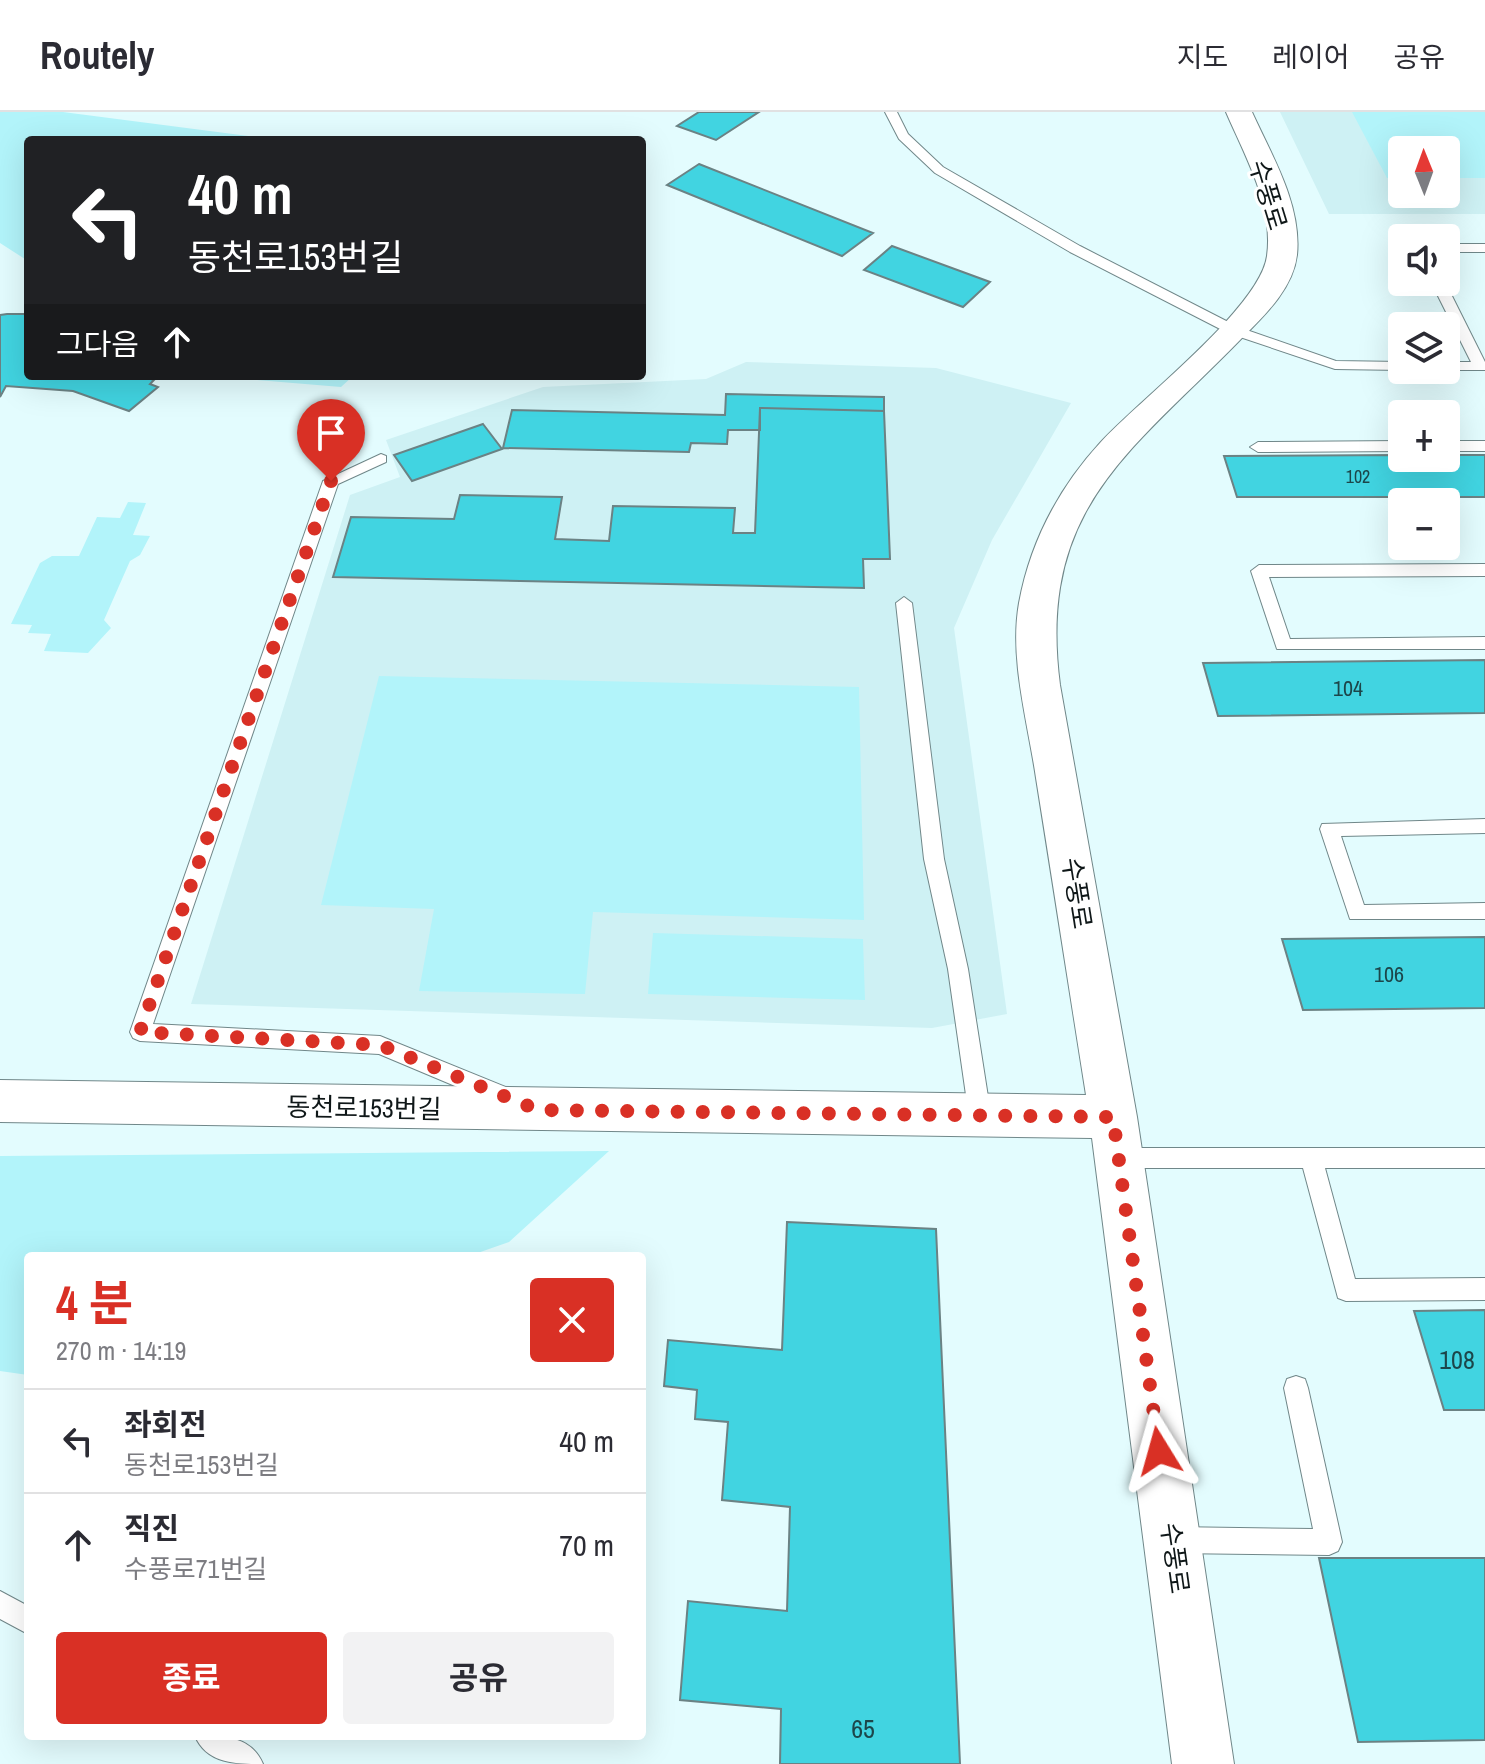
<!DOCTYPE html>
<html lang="ko">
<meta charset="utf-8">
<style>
:root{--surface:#fff;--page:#f2f2f3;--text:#2b2b33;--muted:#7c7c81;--line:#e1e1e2;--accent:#d93025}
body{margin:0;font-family:"Archivo Narrow","Noto Sans KR",sans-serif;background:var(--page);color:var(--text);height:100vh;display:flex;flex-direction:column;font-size:30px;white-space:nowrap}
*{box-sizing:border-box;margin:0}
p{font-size:26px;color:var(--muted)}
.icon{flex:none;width:44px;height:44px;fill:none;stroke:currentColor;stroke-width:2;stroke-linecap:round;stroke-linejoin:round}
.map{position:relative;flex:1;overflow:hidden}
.details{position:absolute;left:24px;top:1140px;width:622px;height:488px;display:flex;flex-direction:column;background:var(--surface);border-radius:8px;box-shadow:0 8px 32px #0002}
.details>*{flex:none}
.top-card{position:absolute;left:24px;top:24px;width:622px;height:244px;border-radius:8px;box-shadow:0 8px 32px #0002;background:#202124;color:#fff;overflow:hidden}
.needle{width:52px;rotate:359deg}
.buttons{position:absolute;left:1388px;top:24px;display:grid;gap:16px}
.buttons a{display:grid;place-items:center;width:72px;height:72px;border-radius:8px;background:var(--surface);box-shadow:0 8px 32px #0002;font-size:40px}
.pin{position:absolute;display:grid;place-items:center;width:68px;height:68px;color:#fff;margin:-82px -34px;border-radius:50% 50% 50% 0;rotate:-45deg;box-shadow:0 0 8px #0007}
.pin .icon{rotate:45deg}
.me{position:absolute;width:88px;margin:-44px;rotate:352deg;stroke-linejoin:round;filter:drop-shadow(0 0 6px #0008)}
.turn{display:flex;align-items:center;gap:28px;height:168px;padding:0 32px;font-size:36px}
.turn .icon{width:104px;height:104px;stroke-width:2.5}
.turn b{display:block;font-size:56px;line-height:68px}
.then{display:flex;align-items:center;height:76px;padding:0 32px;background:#0003;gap:16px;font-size:30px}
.round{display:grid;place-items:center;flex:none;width:84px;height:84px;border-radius:8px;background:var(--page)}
.summary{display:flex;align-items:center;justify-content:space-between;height:136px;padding:0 32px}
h1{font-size:48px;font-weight:700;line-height:60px;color:var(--accent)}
.primary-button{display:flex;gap:16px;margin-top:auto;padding:16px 32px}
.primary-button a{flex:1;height:92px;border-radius:8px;background:var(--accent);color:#fff;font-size:32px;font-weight:700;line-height:92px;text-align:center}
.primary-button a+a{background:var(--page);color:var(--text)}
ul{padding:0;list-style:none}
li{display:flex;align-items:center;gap:24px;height:104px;padding:0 32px;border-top:2px solid var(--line)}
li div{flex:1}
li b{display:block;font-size:30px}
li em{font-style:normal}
header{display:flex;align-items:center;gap:48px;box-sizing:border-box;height:112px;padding:0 40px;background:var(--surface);border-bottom:2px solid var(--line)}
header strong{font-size:38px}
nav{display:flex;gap:44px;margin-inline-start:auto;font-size:28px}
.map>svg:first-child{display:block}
.built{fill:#cef1f4;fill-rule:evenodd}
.green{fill:#b2f4fa}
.building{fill:#41d4e1;stroke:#6b8284;stroke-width:2}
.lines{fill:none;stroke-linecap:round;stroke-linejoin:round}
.lane-casing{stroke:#708789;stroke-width:2}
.secondary-casing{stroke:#708789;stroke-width:2}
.lane{fill:#fff;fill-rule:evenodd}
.secondary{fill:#fff;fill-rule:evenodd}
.route{stroke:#d93025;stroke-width:14;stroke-dasharray:0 25.2}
.labels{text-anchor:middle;stroke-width:6;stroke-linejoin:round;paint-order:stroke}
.far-number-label{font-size:18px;fill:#1c464a}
.number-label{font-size:22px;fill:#1c464a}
.street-label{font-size:26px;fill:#0f1718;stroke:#fff}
.near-number-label{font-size:26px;fill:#1c464a}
</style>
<header>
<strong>Routely</strong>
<nav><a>지도</a><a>레이어</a><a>공유</a></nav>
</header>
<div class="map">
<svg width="1485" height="1652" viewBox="0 0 1485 1652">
<rect width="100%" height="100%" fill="#e3fcfe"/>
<path class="built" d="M1280,0H1485V102H1329ZM1402,38H1446V82H1402Z
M746,250L936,256L1071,291L992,428L954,516L1007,902L932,916L191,892L350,383L400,365L386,328L543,275L706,267Z"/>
<path class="green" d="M0,0H63L279,28H28V149L0,131Z
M1352,0H1485V66H1446V38H1402V66H1387Z
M210,264H353L341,275Z
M128,390L146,391L133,423L150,424L140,443L130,449L104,508L111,516L88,541L44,539L51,522L28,521L32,513L11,512L40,451L52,444H79L97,405L120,406Z
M379,564L859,575L864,808L593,800L585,882L419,879L434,797L321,793Z
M653,821L863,827L865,888L648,882Z
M609,1039L509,1130L469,1144H28V1263L0,1259V1044Z"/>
<path class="building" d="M699,0H759L716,28L677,14Z
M699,52L873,121L842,144L667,73Z
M892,134L990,170L963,195L864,158Z
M7,202H28V264H141L154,268L150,272L158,275L129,299L73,279L6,274L0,285V203Z
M726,282L884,285V299L760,296V318H728L727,332L691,331L689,340L503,336L512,298L725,303Z
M760,296L884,299L890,447H863L864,476L333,465L351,405L454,407L460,383L562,385L555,427L609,429L613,394L735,396L733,421H755Z
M483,312L502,337L412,369L394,343Z
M1402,343L1446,346V343H1485V385H1237L1224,344Z
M1485,548V601L1218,604L1203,551Z
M1485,825V896L1303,898L1282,827Z
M787,1110L936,1117L960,1652H780L781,1597L680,1588L688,1489L787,1499L790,1395L722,1388L728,1310L695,1307L697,1278L664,1274L668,1228L782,1238Z
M1485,1198V1298H1444L1414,1199Z
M1319,1446H1485V1628L1358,1630Z"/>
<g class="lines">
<g class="lane-casing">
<path id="lane" d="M885,0H897L908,22L943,55L1080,134L1238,215L1336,249L1402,250L1403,258L1335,257L1228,221L1070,140L935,61L899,27Z
M1446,132H1485V140H1446Z
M1431,170H1445L1485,250V258H1445L1446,250H1471Z
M1402,329V339L1258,340L1250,335L1258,330Z
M1446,329H1485V339H1446Z
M381,342L386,344V350L338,372L153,912L380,924L513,978L516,985L513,992L505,995L379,942L140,929L133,926L130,920L323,369Z
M1485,452V464L1269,465L1290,527L1485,525V537H1277L1251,459L1259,453Z
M904,485L912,491L944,747L968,857L991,1004L988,1011L980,1014L972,1011L969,1004L948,857L924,747L896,491Z
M1485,707V721L1341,724L1364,793L1485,791V807H1350L1320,717L1322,712Z
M1118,1036H1485V1056H1325L1355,1167L1485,1166V1188L1346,1189L1338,1186L1303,1056H1118L1110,1053L1107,1046L1110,1039Z
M1296,1264L1305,1267L1308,1276L1342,1430L1338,1439L1329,1443L1173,1441L1164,1437L1160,1428L1164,1419L1173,1415L1313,1417L1284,1276L1287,1267Z
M0,1479L28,1494V1522L0,1507Z
M195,1624C222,1624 251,1623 263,1652C236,1652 207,1652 195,1624Z"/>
</g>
<g class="secondary-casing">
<path id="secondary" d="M1226,0H1252C1272,44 1302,93 1297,143C1293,177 1264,204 1241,227C1130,341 1037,396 1060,573L1137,1005L1234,1652H1172L1092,1026L0,1010V968L1086,983C1069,877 1053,771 1036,666C1028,611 1009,547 1019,491C1030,431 1058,377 1100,331C1138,289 1260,196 1267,144C1274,94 1245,44 1226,0Z"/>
</g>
<use href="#lane" class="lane"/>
<use href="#secondary" class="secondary"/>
</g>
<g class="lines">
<path class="route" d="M331,369L140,920L380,933L538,998L1113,1005L1159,1339"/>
</g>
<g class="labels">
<g class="far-number-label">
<text x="1358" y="371">102</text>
</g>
<g class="number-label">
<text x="1348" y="584">104</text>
<text x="1389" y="870">106</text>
</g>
<g class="street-label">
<text transform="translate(1268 83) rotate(73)" y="9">수풍로</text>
<text transform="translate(1077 781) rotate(81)" y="9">수풍로</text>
<text transform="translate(364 996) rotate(1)" y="9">동천로153번길</text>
<text transform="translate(1175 1446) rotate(82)" y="9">수풍로</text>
</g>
<g class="near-number-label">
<text x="1457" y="1257">108</text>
<text x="863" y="1626">65</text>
</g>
</g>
</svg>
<div class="buttons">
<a><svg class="needle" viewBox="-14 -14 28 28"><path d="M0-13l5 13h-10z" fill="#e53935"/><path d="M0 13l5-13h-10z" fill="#7c7c81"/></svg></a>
<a><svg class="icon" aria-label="sound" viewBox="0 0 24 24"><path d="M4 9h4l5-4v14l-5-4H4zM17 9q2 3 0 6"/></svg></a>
<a><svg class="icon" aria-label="layers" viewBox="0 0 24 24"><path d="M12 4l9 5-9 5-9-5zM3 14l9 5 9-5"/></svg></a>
<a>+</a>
<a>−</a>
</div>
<div class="pin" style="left:331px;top:369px;background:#d93025"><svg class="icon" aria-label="arrive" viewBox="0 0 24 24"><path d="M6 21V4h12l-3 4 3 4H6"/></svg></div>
<svg class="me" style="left:1159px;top:1339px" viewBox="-20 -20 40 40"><path d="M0-17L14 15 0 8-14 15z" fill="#d93025" stroke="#fff" stroke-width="4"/></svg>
<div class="top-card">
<div class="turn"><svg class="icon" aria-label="left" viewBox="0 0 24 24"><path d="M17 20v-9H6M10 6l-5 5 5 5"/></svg><div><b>40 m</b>동천로153번길</div></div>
<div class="then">그다음<svg class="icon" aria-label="ahead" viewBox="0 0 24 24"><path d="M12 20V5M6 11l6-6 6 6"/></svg></div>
</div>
<section class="details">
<div class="summary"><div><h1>4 분</h1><p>270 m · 14:19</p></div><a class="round" style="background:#d93025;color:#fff"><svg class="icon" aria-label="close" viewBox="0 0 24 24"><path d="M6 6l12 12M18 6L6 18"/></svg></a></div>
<ul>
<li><svg class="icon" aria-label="left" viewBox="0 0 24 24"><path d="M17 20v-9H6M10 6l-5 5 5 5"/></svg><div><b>좌회전</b><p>동천로153번길</p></div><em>40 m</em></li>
<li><svg class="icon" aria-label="ahead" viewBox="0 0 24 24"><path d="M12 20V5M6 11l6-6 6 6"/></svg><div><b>직진</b><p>수풍로71번길</p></div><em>70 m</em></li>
</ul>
<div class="primary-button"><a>종료</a><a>공유</a></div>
</section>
</div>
